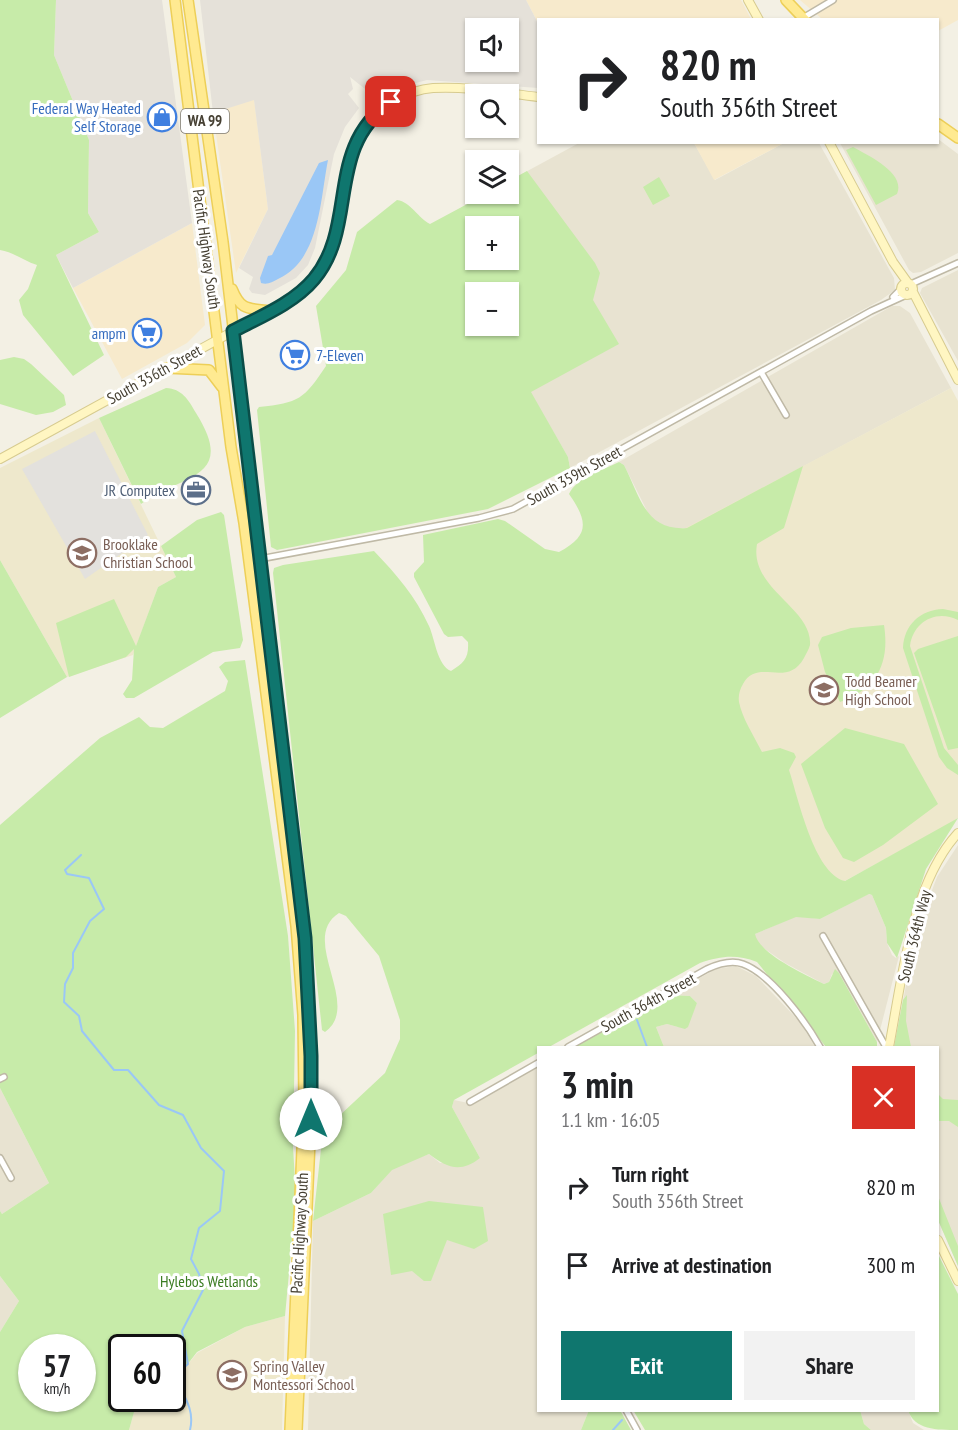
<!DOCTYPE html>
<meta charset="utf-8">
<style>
:root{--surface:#fff;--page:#f2f2f2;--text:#202124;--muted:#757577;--accent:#0f766e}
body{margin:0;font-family:"PT Sans Narrow",sans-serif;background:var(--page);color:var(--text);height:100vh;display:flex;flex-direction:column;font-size:22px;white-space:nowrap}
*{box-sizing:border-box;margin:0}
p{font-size:20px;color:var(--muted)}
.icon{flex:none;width:33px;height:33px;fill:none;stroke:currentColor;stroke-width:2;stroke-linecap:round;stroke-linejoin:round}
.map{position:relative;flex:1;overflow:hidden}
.panel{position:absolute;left:537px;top:1046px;width:402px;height:366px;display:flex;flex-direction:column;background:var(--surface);border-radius:0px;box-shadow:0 2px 4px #0004}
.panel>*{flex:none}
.banner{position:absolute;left:537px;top:18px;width:402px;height:126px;border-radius:0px;box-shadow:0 2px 4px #0004;background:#fff;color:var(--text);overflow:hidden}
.fabs{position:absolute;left:465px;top:18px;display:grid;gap:12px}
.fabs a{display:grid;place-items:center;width:54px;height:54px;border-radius:0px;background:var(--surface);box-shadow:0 2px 4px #0004;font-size:30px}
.speed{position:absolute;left:18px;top:1334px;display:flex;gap:12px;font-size:30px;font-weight:700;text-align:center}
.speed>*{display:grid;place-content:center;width:78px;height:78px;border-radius:50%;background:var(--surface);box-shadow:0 2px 4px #0004;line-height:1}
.speed small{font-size:15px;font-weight:400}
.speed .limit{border:3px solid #111;border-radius:9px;background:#fff;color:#111}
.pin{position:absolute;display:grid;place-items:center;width:51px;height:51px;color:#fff;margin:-26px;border-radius:12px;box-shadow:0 3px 9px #0006}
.me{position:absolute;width:66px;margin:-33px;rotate:0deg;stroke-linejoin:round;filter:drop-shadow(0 0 4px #0008)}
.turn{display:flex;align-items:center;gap:21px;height:126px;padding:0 24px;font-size:27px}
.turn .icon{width:78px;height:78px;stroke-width:2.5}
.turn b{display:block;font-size:42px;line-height:51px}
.round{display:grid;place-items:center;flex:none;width:63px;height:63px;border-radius:0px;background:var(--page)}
.headline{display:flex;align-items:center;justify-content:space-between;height:102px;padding:0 24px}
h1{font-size:36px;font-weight:600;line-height:45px}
.cta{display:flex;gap:12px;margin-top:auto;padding:12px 24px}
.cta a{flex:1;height:69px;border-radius:0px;background:var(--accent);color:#fff;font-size:24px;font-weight:600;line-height:69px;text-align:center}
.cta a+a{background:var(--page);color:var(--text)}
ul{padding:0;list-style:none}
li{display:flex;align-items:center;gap:18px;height:78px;padding:0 24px}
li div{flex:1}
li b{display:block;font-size:22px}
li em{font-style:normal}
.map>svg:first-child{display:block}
.residential{fill:#e8e3d1;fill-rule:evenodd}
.commercial{fill:#f7eacc}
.industrial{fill:#e5e1d9;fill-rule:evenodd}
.education{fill:#eee8cc}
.green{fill:#c7eba9;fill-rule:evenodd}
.parking{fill:#e3e1dd}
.water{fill:#9ac7f6}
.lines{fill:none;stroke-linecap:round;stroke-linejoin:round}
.stream{stroke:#9ac7f6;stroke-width:2}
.street-casing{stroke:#bfb9a6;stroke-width:8}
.secondary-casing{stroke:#d7cb8f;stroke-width:10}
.primary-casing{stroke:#edcf58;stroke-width:12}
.street{stroke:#fff;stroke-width:5}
.secondary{stroke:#fff6c2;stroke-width:8}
.primary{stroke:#ffea91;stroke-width:9}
.route-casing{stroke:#0a4d48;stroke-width:15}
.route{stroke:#0f766e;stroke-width:10}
.labels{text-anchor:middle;stroke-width:6;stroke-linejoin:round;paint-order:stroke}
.shield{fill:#fff;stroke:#7e7970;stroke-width:1.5}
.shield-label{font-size:15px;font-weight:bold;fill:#464033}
.shop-label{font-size:16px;fill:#366cbe;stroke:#fff;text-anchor:end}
.street-label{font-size:16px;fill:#464033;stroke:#fff}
.service-label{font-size:16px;fill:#4e5e75;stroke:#fff;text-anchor:end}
.education-label{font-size:16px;fill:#785e54;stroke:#fff;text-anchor:start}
.park-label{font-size:16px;fill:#3b7c22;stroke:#fff}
</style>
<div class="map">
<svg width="958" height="1430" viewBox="0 0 958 1430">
<rect width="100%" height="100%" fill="#f3f0e4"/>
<path class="residential" d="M938,139L958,154V253L921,272L913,273L909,270L840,143L938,142Z
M579,143H694L715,180L784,143H819L894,278L895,290L881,300L570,468L568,457L530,392L508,326V292H476L430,225L486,194H508L509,181ZM476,226H508V260H476Z
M958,270V361L920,293L922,288Z
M892,306H900L910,313L951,388L687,528L670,529L650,517L624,465L619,462Z
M958,845V1266L938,1220V1047H894L909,970L924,911L937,877Z
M868,894L872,895L886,928L887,943L892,955L896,958L899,956L877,1042L839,973L832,974L829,982L824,984L785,963L759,945L754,937L755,934L796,916L820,919Z
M736,966L756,976L800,1022L815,1047H664L656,1027L667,1024L678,1027L689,1021L697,1003L690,996L669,995L716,969Z
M538,1067V1410H589L581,1430H308L313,1221L371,1193L392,1169L406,1162L429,1154L440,1163L480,1158L452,1107L454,1100L473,1104Z
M0,1088L49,1183L2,1214L0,1211Z
M0,1276L19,1301L0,1332Z
M860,1410H908L913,1423L924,1430H871L864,1424Z"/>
<path class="commercial" d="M526,0H741L751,19L538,20V23Z
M800,0H958V20L938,31V20L822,19Z
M254,99L268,209L236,273L213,113Z
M694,143H784L714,180Z
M192,223L205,325L187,343L122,379L73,288Z"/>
<path class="industrial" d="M56,0H162L192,223L73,288L56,255L99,232L88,213L89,140L54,55Z
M200,0H526L538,23V88L427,80L412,84L379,100L350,77L353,89L348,94L359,108L345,127L334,154L315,248L308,265L296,278L265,295L252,293L249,289L253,277L239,268L268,209L254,100L213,113ZM476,28H508V62H476Z"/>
<path class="education" d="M951,388L958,401V818L948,825L804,903L621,562Z
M99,418L176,577L158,587L133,655L67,677L0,560V468Z
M285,1316L282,1430H129L138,1398H172L173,1378H177L197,1353L245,1327Z"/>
<path class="green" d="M0,0H56L54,55L89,140L88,213L99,232L56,255L104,355L73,376L23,315L19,300L28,289L37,265C24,261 13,252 0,250Z
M853,147C869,156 906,173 897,194L876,205L846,150Z
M527,171L595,263L600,273L593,300L619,344L531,392L568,457L570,468L488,509L277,550L271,547L257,410L259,407C299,403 304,399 326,366L316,306L346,270L357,232L397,200C411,202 418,218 430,224L486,194H508L509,181ZM476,226H508V260H476ZM476,292H508V326H476Z
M659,177L670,196L653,205L643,187Z
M14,357L24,359L31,364L64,395L66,405L53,412L36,415L0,404V360Z
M166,388C182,389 188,399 196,413C238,480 181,474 141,504L99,418Z
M619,462L624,465C640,496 645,531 687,528L803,466L784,528L757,544C749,589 813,608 810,645C809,649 806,654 804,658C787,689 758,657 743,684C740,689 738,695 739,702C742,718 754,736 762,752L780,748L794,753L796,757L789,770C798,797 814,874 845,881L958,818L926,869L897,958L887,943L886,928L872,895L869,894L820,919L796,917L755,934C759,954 806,975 824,984L829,982L835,969L839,973L877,1042V1047H826L757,962C736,954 721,956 700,963L549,1047H538V1053L454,1100L452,1107L480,1158C460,1174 446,1167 429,1154L392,1170L371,1193L313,1221L323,1131L385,1073L400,1039V1020L379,956L346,916L339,913C298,939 363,1005 325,1032L322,1030L273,573L274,568L283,565L374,551C396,574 416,597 429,626C435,639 437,665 451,671C464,663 469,658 468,642L462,636L448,637L444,634L414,577V573L424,562L423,535L498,519L505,521L545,549L559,552C591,535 587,520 569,494C577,477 603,470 619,462Z
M221,512L224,515L243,640L240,648L213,652L134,698H126L123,694L132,680L134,649L126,657L69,677L56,623L114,599L136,646L158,587L176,577L161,546L197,520Z
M0,560L67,677L0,718Z
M943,609L958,612V620C936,609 913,622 910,646L944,748L958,765V775L947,768L939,757L903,648C904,625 920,610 943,609Z
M884,625C890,663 877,689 840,702L825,672L818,645L822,637L851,628Z
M958,636V748L948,750L914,653L918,649Z
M245,660L288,936L295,1031L293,1147L296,1197L285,1316L245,1327L197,1352L177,1378H173L172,1347H122V1398H138L129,1430H0V1332L19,1301L0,1276V1211L2,1214L49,1183L0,1088V825L100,738L139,717L150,727L163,728L225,691L228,681L219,667L225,662ZM32,1347H82V1398H32Z
M845,728L904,744L938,804L883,845L854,862L843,858L825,828L801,764Z
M669,995L690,996L697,1003L688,1027L685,1029L667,1024L656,1027L664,1047H574Z
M907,995L906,1021L911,1047H894L903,1000Z
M938,1094L943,1099L958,1100V1127L949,1121H938Z
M938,1196L958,1246V1266L938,1220Z
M429,1201L483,1207L488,1241L474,1249L447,1240L431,1281H424L412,1271L391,1275L383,1214Z
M938,1254L958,1294V1430C937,1430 914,1430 908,1410H938Z
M589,1410H620L631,1430H581Z
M633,1410H860L864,1424L871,1430H645Z"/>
<path class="parking" d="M95,431L148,535L85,579L22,469Z"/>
<path class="water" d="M328,160C320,200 320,260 278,279C272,282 268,285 261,283L260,278L268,256L272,255L319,163Z"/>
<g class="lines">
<path class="stream" d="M81,855L65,870L67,874L89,878L104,909L90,921L73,953V968L65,984L64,1002L79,1016L82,1031L114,1070H128L159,1105L183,1115L201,1148L224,1171L220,1211L199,1228L191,1259L199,1274L203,1290L182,1331L188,1364L180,1371L176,1380C184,1396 195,1410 190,1430
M637,1020L647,1047
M613,1430L622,1420"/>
<g class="street-casing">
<path id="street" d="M803,18L833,0
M911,284L958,263
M893,297L901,289
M761,372L786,415
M249,561L479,518L513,509L871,311L906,295
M823,936L886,1047
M568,1047L707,969C718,964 732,960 743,964C771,974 806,1022 820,1047
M0,1079L4,1077
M470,1102L538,1063
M0,1158L11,1178
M626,1410L637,1430"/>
</g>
<g class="secondary-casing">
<path id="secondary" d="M748,0L759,20
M829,142L893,262L908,283
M901 289a6 6 0 1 1 12 0a6 6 0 1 1-12 0Z
M913,292L958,380
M0,459L270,311C293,297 318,283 329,256C350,202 336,133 394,101C406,94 420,89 433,88C468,86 504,93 538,97
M889,1047C902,980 911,884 958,833
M938,1240L958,1281"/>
</g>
<g class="primary-casing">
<path id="primary" d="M175,0L231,447L244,523L296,926L303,1015L304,1102L290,1430
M188,0L223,242L305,938L311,1056V1119L297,1430
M786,0L805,20
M938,124L958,138
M232,289C241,311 248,308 270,311
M166,368L209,370L222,387"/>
</g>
<use href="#street" class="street"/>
<use href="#secondary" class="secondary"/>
<use href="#primary" class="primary"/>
</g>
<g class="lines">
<g class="route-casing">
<path id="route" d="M311,1119V1056L305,938L233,331C260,317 294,303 314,279C359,225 324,148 391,102"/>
</g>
<use href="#route" class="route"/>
</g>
<defs>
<g id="shop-ring" transform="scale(1.5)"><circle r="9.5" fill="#fff" stroke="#3f7fe0" stroke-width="1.5"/><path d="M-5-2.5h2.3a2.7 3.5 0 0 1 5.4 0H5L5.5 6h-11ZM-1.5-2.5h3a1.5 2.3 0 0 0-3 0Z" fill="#3f7fe0"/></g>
<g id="supermarket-ring" transform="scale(1.5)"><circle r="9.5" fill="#fff" stroke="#3f7fe0" stroke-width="1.5"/><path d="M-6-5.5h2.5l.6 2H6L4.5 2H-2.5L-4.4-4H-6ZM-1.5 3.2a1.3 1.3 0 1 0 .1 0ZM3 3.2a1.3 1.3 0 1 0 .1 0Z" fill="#3f7fe0"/></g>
<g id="office-ring" transform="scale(1.5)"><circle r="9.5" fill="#fff" stroke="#5c6f8a" stroke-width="1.5"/><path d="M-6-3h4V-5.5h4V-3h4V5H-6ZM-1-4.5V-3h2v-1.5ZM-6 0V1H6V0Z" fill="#5c6f8a"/></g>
<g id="school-ring" transform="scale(1.5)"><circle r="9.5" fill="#fff" stroke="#8d6e63" stroke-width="1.5"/><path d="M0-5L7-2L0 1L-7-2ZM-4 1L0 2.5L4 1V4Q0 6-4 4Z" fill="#8d6e63"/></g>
</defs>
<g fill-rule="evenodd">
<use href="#shop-ring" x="162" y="117"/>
<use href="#supermarket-ring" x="147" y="333"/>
<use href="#supermarket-ring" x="295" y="355"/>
<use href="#office-ring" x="196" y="490"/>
<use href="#school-ring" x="82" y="553"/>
<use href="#school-ring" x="824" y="690"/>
<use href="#school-ring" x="232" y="1375"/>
</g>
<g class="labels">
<rect class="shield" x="181" y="109" width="48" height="24" rx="4.5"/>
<g class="shield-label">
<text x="205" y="126">WA 99</text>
</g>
<g class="shop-label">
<text x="141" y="114">Federal Way Heated<tspan x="141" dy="18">Self Storage</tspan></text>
<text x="126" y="339">ampm</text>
<text x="316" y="361" text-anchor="start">7-Eleven</text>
</g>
<g class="street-label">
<text transform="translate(207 249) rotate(82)" y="6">Pacific Highway South</text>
<text transform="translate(154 374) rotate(-29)" y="6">South 356th Street</text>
<text transform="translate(574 475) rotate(-29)" y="6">South 359th Street</text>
<text transform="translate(914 936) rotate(-76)" y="6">South 364th Way</text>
<text transform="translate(648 1002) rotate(-29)" y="6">South 364th Street</text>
<text transform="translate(299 1233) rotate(-87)" y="6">Pacific Highway South</text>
</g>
<g class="service-label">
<text x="175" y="496">JR Computex</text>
</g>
<g class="education-label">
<text x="103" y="550">Brooklake<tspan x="103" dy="18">Christian School</tspan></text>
<text x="845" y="687">Todd Beamer<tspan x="845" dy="18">High School</tspan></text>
<text x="253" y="1372">Spring Valley<tspan x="253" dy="18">Montessori School</tspan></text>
</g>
<g class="park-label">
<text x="209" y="1287">Hylebos Wetlands</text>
</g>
</g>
</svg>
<div class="fabs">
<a><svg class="icon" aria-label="sound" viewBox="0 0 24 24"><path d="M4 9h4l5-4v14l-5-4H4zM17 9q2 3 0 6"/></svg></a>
<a><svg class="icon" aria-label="search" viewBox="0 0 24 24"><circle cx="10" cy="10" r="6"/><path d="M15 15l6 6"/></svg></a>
<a><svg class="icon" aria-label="layers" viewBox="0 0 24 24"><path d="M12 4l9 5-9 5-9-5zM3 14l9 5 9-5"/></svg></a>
<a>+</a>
<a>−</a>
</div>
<div class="speed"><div>57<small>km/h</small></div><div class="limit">60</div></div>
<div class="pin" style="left:391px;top:102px;background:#d93025"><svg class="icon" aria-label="arrive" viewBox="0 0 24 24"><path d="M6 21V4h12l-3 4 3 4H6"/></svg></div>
<svg class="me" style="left:311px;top:1119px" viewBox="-20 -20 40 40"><circle r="19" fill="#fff"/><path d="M0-13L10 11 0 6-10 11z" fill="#0f766e"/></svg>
<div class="banner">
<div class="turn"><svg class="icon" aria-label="right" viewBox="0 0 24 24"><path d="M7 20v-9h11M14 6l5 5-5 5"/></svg><div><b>820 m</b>South 356th Street</div></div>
</div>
<section class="panel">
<div class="headline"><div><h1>3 min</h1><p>1.1 km · 16:05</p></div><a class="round" style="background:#d93025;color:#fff"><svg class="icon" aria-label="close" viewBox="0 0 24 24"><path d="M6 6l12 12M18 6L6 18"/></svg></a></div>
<ul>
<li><svg class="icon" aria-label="right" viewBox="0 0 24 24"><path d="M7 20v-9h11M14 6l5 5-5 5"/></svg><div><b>Turn right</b><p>South 356th Street</p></div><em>820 m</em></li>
<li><svg class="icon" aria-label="arrive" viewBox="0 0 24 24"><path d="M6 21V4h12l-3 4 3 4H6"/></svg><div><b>Arrive at destination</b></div><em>300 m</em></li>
</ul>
<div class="cta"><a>Exit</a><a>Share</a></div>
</section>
</div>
